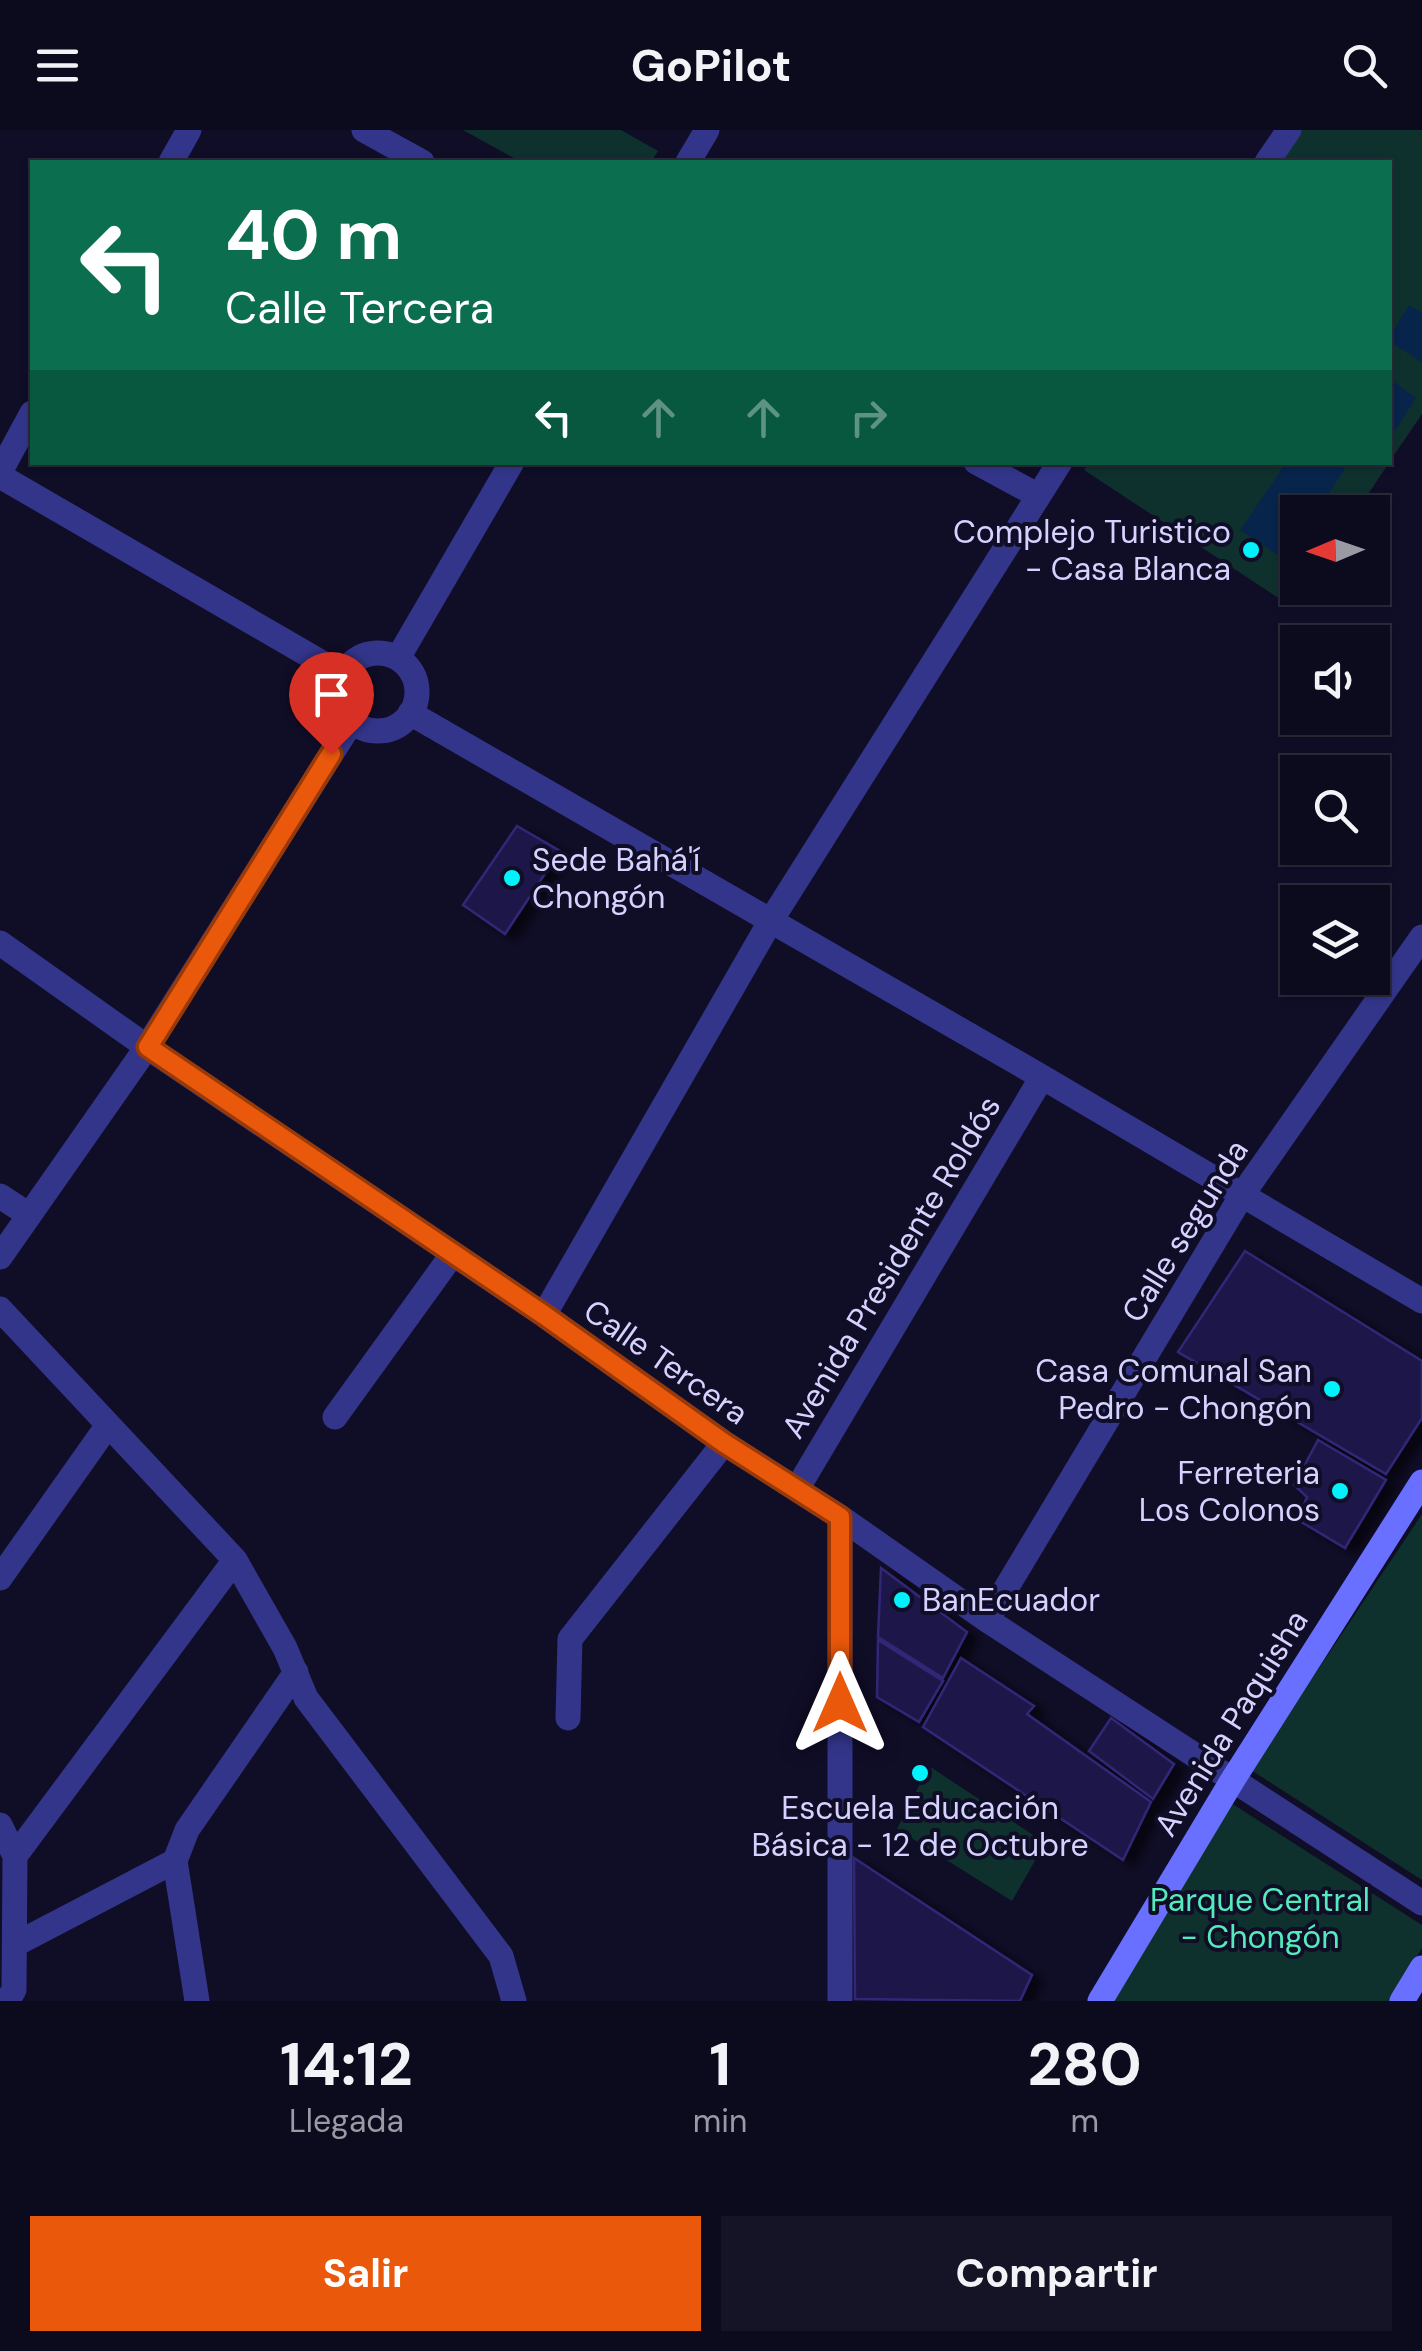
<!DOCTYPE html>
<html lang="es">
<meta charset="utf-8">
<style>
:root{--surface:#0c0a1d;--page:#151326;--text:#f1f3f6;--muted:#9a9aa4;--line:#2c2b3b;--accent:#ea580c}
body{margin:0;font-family:"DM Sans",sans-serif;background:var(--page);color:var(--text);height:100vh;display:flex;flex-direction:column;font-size:38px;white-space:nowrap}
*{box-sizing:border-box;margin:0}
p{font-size:32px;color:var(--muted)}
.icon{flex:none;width:55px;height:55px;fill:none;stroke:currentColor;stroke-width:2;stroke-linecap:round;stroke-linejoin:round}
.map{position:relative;height:1871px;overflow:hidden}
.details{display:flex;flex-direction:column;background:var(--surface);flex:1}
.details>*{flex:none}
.banner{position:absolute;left:30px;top:30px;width:1362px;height:305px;border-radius:0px;box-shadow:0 2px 8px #0004,0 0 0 2px var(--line);background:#0b6e4f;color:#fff;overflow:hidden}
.needle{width:65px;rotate:268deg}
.buttons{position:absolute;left:1280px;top:365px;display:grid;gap:20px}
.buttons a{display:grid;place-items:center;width:110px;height:110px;border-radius:0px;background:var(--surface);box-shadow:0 2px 8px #0004,0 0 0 2px var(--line);font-size:50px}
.pin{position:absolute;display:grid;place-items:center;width:85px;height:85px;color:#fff;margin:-102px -42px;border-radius:50% 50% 50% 0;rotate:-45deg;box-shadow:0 0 10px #0007}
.pin .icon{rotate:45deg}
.me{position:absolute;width:110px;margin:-55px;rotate:0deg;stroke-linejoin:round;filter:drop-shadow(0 0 8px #0008)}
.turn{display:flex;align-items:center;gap:35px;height:210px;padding:0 30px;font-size:45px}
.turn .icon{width:130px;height:130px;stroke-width:2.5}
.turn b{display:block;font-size:70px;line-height:85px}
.lanes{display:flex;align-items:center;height:95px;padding:0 30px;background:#0003;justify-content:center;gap:50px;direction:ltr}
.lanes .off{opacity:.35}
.eta{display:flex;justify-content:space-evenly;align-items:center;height:170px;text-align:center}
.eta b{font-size:60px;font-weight:700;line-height:70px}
.cta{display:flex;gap:20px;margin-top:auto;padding:20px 30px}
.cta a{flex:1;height:115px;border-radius:0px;background:var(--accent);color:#fff;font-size:40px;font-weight:700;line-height:115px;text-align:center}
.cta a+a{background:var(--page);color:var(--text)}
header{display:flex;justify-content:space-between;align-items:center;height:130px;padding:0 30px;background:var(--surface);font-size:45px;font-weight:700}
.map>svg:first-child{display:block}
.green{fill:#0f312e}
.water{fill:#07244b}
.building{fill:#1e1749;stroke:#322777;stroke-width:2.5;filter:url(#shadow)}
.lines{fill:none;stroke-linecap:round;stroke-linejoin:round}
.minor{stroke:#33358a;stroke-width:25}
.secondary{stroke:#696fff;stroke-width:25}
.route-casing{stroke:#983908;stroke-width:25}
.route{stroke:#ea580c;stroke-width:18}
.poi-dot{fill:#00f3fd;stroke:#100d27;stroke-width:4}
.labels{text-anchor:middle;stroke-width:8;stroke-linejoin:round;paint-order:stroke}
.poi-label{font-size:32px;fill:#d5d2ff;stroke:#100d27;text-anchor:end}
.street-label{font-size:32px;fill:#d5d2ff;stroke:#100d27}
.park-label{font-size:32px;fill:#53ebbb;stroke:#100d27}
</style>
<header><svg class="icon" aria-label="menu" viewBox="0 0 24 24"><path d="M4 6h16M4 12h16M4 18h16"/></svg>GoPilot<svg class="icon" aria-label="search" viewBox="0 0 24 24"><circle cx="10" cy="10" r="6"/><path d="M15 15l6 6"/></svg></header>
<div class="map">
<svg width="1422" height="1871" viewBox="0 0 1422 1871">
<defs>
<filter id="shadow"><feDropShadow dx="11" dy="6" stdDeviation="5" flood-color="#0009"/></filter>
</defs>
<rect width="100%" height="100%" fill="#100d27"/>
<path class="green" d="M463,0H621L658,21L651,32H521Z
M1301,0H1422V284L1390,331V32H1281Z
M1089,332L1389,333L1356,382H1298V458H1305L1292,477L1084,340Z
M1422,1384V1750L1251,1640Z
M929,1636L1045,1713L1012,1771L897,1699Z
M1231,1673L1422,1795V1818L1390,1871H1112Z"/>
<path class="water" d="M1409,175L1422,183V232L1390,212V206Z
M1390,249L1416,268L1390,308Z
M1286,333H1336L1345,339L1316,382H1298L1297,411L1285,430L1240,400Z"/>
<path class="building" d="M517,696L560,721L505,804L463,775Z
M1245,1121L1422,1231V1288L1386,1344L1178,1222Z
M1318,1310L1386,1350L1345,1418L1298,1390L1307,1367L1294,1355Z
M881,1438L967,1502L943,1548L878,1507Z
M878,1510L943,1551L919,1592L877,1567Z
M961,1528L1034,1576L1027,1584L1151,1672L1123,1730L923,1597Z
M1111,1588L1174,1634L1153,1669L1089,1621Z
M854,1728L1032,1845L1020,1871L855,1869Z"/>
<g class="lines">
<path class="minor" d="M364,0L422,32
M171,32L189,0
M688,32L707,0
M1267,32L1289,0
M976,332L1037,365
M0,342L32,283
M0,346L343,545
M339 562a39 39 0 1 1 78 0a39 39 0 1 1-78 0Z
M398,528L512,332
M410,583L1042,947L1422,1171
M352,591L147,917L544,1185L724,1313L840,1387L987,1490L1422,1773
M0,813L147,917L0,1127
M0,1066L29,1085
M0,1179L235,1430L285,1518L306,1568L501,1826L514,1871
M544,1185L770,792L1060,332
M335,1287L452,1125
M797,1359L1042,947
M0,1448L108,1295
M987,1490L1242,1065L1422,807
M568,1588L570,1509L724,1313
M0,1695L15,1726L14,1860L7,1871
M15,1726L235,1430
M16,1814L175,1731
M197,1871L175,1731L187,1700L296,1542
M840,1871V1387"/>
<path class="secondary" d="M1100,1871L1232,1651L1422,1352
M1402,1871L1422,1838"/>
</g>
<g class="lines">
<g class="route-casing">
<path id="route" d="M331,624L148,917L544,1185L724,1313L840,1387V1573"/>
</g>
<use href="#route" class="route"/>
</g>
<g class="poi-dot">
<circle cx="1251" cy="420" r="10"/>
<circle cx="512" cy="748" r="10"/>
<circle cx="1332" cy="1259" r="10"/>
<circle cx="1340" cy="1361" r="10"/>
<circle cx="902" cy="1470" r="10"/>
<circle cx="920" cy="1643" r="10"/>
</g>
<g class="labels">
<g class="poi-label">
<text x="1231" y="413">Complejo Turistico<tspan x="1231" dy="37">- Casa Blanca</tspan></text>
<text x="532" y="741" text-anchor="start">Sede Bahá'í<tspan x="532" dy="37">Chongón</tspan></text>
<text x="1312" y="1252">Casa Comunal San<tspan x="1312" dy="37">Pedro - Chongón</tspan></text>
<text x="1320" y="1354">Ferreteria<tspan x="1320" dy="37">Los Colonos</tspan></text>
<text x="922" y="1481" text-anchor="start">BanEcuador</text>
<text x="920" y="1689" text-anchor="middle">Escuela Educación<tspan x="920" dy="37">Básica - 12 de Octubre</tspan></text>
</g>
<g class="street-label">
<text transform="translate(1185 1101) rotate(-58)" y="11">Calle segunda</text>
<text transform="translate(891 1137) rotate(-59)" y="11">Avenida Presidente Roldós</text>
<text transform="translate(666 1232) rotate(35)" y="11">Calle Tercera</text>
<text transform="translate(1231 1593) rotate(-58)" y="11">Avenida Paquisha</text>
</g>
<g class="park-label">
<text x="1260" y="1781">Parque Central<tspan x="1260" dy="37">- Chongón</tspan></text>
</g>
</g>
</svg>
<div class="buttons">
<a><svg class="needle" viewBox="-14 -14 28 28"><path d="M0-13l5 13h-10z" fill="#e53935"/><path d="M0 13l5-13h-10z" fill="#9a9aa4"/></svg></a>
<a><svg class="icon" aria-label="sound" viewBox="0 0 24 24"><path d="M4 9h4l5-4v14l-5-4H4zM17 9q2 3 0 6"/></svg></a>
<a><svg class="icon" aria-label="search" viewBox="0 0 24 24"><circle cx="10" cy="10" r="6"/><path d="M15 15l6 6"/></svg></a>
<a><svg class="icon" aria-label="layers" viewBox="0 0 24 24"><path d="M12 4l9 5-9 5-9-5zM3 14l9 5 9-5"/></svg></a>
</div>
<div class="pin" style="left:331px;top:624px;background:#d93025"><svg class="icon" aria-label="arrive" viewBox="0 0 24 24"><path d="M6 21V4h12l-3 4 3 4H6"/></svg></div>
<svg class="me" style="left:840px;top:1573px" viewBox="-20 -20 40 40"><path d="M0-17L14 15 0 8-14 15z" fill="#ea580c" stroke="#fff" stroke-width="4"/></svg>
<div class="banner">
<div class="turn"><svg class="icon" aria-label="left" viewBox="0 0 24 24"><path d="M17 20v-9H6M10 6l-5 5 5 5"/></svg><div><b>40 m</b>Calle Tercera</div></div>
<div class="lanes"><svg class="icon" aria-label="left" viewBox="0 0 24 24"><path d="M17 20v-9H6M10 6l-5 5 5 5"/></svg><svg class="icon off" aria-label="ahead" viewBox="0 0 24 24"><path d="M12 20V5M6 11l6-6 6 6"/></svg><svg class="icon off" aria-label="ahead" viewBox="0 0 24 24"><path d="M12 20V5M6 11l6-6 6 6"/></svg><svg class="icon off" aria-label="right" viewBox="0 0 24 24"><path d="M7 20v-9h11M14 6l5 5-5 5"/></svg></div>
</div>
</div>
<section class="details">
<div class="eta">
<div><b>14:12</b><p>Llegada</p></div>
<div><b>1</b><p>min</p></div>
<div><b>280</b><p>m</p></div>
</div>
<div class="cta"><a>Salir</a><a>Compartir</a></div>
</section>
